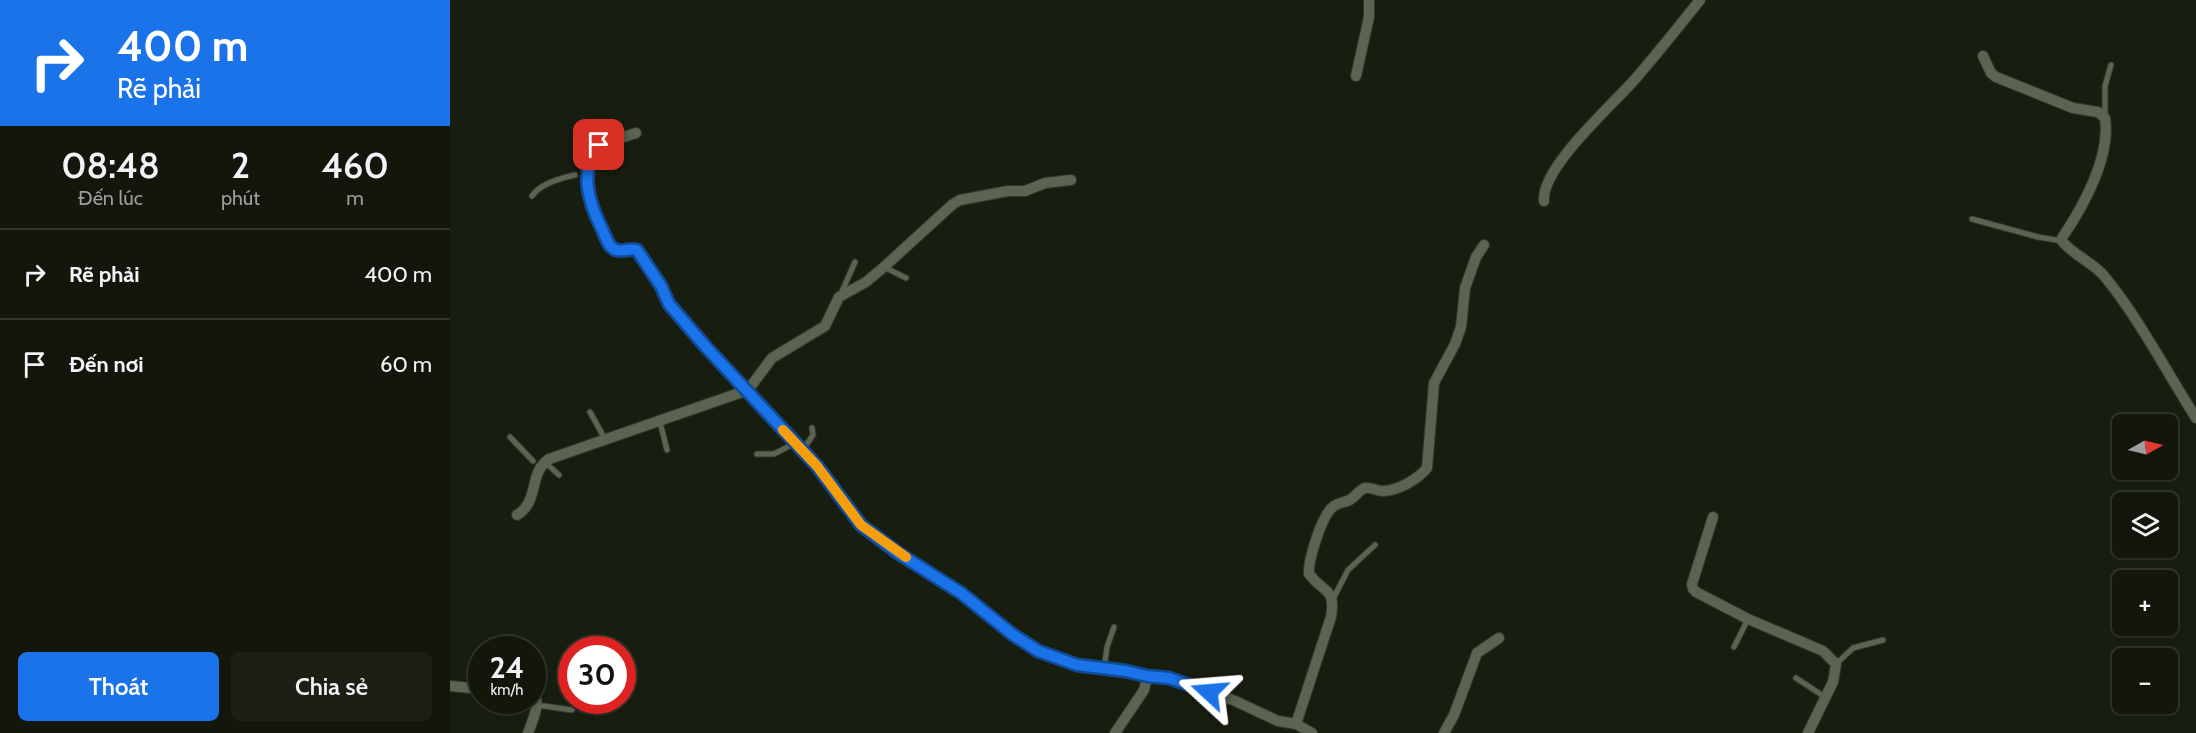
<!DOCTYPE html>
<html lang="vi">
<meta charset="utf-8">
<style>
:root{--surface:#12160b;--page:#1b1f14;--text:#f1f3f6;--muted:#9c9f9d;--line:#31352c;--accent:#1a73e8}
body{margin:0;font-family:Cabin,sans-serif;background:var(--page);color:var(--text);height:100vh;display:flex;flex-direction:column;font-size:22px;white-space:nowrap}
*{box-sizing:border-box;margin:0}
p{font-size:20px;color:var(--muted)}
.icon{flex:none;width:33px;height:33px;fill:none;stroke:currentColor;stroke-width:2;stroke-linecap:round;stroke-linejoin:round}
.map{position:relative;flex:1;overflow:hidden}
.panel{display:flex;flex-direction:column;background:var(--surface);width:450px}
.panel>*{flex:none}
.hud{background:#1a73e8;color:#fff;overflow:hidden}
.needle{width:39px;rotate:82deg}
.tools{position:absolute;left:1662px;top:414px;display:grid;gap:12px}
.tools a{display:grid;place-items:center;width:66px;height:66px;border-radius:9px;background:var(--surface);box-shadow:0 2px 4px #0004,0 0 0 2px var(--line);font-size:30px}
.speed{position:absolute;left:18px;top:636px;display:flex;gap:12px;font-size:30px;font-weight:700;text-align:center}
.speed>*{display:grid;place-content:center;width:78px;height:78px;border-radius:50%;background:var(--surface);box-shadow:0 2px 4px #0004,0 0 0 2px var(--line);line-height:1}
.speed small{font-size:15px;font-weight:400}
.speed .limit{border:9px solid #d22;background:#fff;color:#111}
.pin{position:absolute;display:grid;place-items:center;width:51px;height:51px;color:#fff;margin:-26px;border-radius:12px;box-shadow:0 3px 9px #0006}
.me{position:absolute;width:66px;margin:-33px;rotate:289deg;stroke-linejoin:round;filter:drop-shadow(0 0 4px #0008)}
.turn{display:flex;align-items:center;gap:21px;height:126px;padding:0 18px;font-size:27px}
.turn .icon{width:78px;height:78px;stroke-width:2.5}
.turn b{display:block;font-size:42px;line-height:51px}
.eta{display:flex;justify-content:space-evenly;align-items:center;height:102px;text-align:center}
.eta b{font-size:36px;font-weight:600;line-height:42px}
.action{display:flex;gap:12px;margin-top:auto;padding:12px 18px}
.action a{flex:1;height:69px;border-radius:9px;background:var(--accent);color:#fff;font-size:24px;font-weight:600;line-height:69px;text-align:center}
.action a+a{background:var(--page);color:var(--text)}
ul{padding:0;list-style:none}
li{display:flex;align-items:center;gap:18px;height:90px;padding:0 18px;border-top:2px solid var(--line)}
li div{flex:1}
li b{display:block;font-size:22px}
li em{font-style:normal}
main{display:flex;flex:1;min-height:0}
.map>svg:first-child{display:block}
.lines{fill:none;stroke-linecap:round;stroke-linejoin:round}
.lane-casing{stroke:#33382f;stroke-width:7}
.street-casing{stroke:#33382f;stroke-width:12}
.lane{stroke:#5b6351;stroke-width:5}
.street{stroke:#5b6351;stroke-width:10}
.route-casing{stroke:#114b97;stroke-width:15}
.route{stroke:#1a73e8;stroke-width:10}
.slow{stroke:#f59e0b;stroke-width:10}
</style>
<main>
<section class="panel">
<div class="hud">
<div class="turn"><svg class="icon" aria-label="right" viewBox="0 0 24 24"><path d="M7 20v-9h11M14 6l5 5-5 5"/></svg><div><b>400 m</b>Rẽ phải</div></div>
</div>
<div class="eta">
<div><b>08:48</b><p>Đến lúc</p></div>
<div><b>2</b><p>phút</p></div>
<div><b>460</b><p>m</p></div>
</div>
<ul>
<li><svg class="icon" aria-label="right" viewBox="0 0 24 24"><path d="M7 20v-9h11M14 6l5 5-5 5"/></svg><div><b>Rẽ phải</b></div><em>400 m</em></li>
<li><svg class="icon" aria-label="arrive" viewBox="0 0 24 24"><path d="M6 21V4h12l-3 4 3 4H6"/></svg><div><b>Đến nơi</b></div><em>60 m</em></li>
</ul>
<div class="action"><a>Thoát</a><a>Chia sẻ</a></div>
</section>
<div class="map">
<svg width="1746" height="733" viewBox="0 0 1746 733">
<rect width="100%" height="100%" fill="#181e0f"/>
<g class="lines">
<g class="lane-casing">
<path id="lane" d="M1655,117V86L1661,65
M82,196C90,184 111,178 125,175
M1522,219L1588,237L1612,241
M434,267L456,278
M390,296L405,262
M140,412L155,439
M210,422L217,450
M60,437L83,461
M352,451L363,435L362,428
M307,454H324L345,443
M96,463L109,475
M883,599L898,570L925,545
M1284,647L1298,619
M43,649V650
M1386,664L1403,648L1433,640
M654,669L657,647L664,627
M1346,678L1375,697
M87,705L122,710L128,700"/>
</g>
<g class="street-casing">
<path id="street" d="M1533,56L1541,73L1546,77L1623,108L1648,112L1655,118C1661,157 1633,207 1612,238V241C1624,256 1643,262 1655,277C1690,320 1716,371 1746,418
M906,76L919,17V0
M186,133L149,145C124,181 143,213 161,247C170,253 177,247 187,250L211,286L219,304L255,346L367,466L411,525L448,553L511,593L562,634L588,650L612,661L627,665L676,671L697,677L719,678L783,700L828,721L846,724L862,733
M1094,201C1091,167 1164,104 1186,78C1208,53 1229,26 1250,0
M67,515C90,501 78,473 99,459L298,390L322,358L375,326L389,297L416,282L434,267L503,204L510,200L558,191H575L595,183L621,180
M1263,517L1242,584L1243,589L1246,592L1298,619L1373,651L1386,664L1383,682L1358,733
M0,686L32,689
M846,724L881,617C886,587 874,594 859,574C858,560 872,514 884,506C889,502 896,503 901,499C906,496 909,490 915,488C921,487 927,491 933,491C948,491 968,479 977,468L984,383L1005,344L1011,327L1015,288L1026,257L1034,245
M78,733C83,719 92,703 82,689
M665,733L694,690L697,677
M994,733L1004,715L1027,653L1049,638"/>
</g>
<use href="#lane" class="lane"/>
<use href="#street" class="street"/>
</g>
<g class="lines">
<g class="route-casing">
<path id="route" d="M149,145C129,172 138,201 152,229C155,235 158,246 164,249C170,253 179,248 187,250L211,286L219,304L255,346L367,466L411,525L448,553L511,593L562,634L588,651L627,665L676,671L697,676L719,678L759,692"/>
</g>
<use href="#route" class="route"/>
<path class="slow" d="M333,430L367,466L411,525L456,557"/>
</g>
</svg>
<div class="tools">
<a><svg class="needle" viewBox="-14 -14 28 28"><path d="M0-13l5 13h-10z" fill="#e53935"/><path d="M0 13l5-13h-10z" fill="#9c9f9d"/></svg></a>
<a><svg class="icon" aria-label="layers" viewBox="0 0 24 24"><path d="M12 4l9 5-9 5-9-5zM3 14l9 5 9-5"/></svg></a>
<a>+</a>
<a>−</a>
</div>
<div class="speed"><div>24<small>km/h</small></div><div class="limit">30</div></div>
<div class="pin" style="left:149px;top:145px;background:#d93025"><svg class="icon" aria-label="arrive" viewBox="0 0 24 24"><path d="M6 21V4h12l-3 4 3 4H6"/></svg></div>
<svg class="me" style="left:759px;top:692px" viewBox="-20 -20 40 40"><path d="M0-17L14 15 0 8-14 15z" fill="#1a73e8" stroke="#fff" stroke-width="4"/></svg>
</div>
</main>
